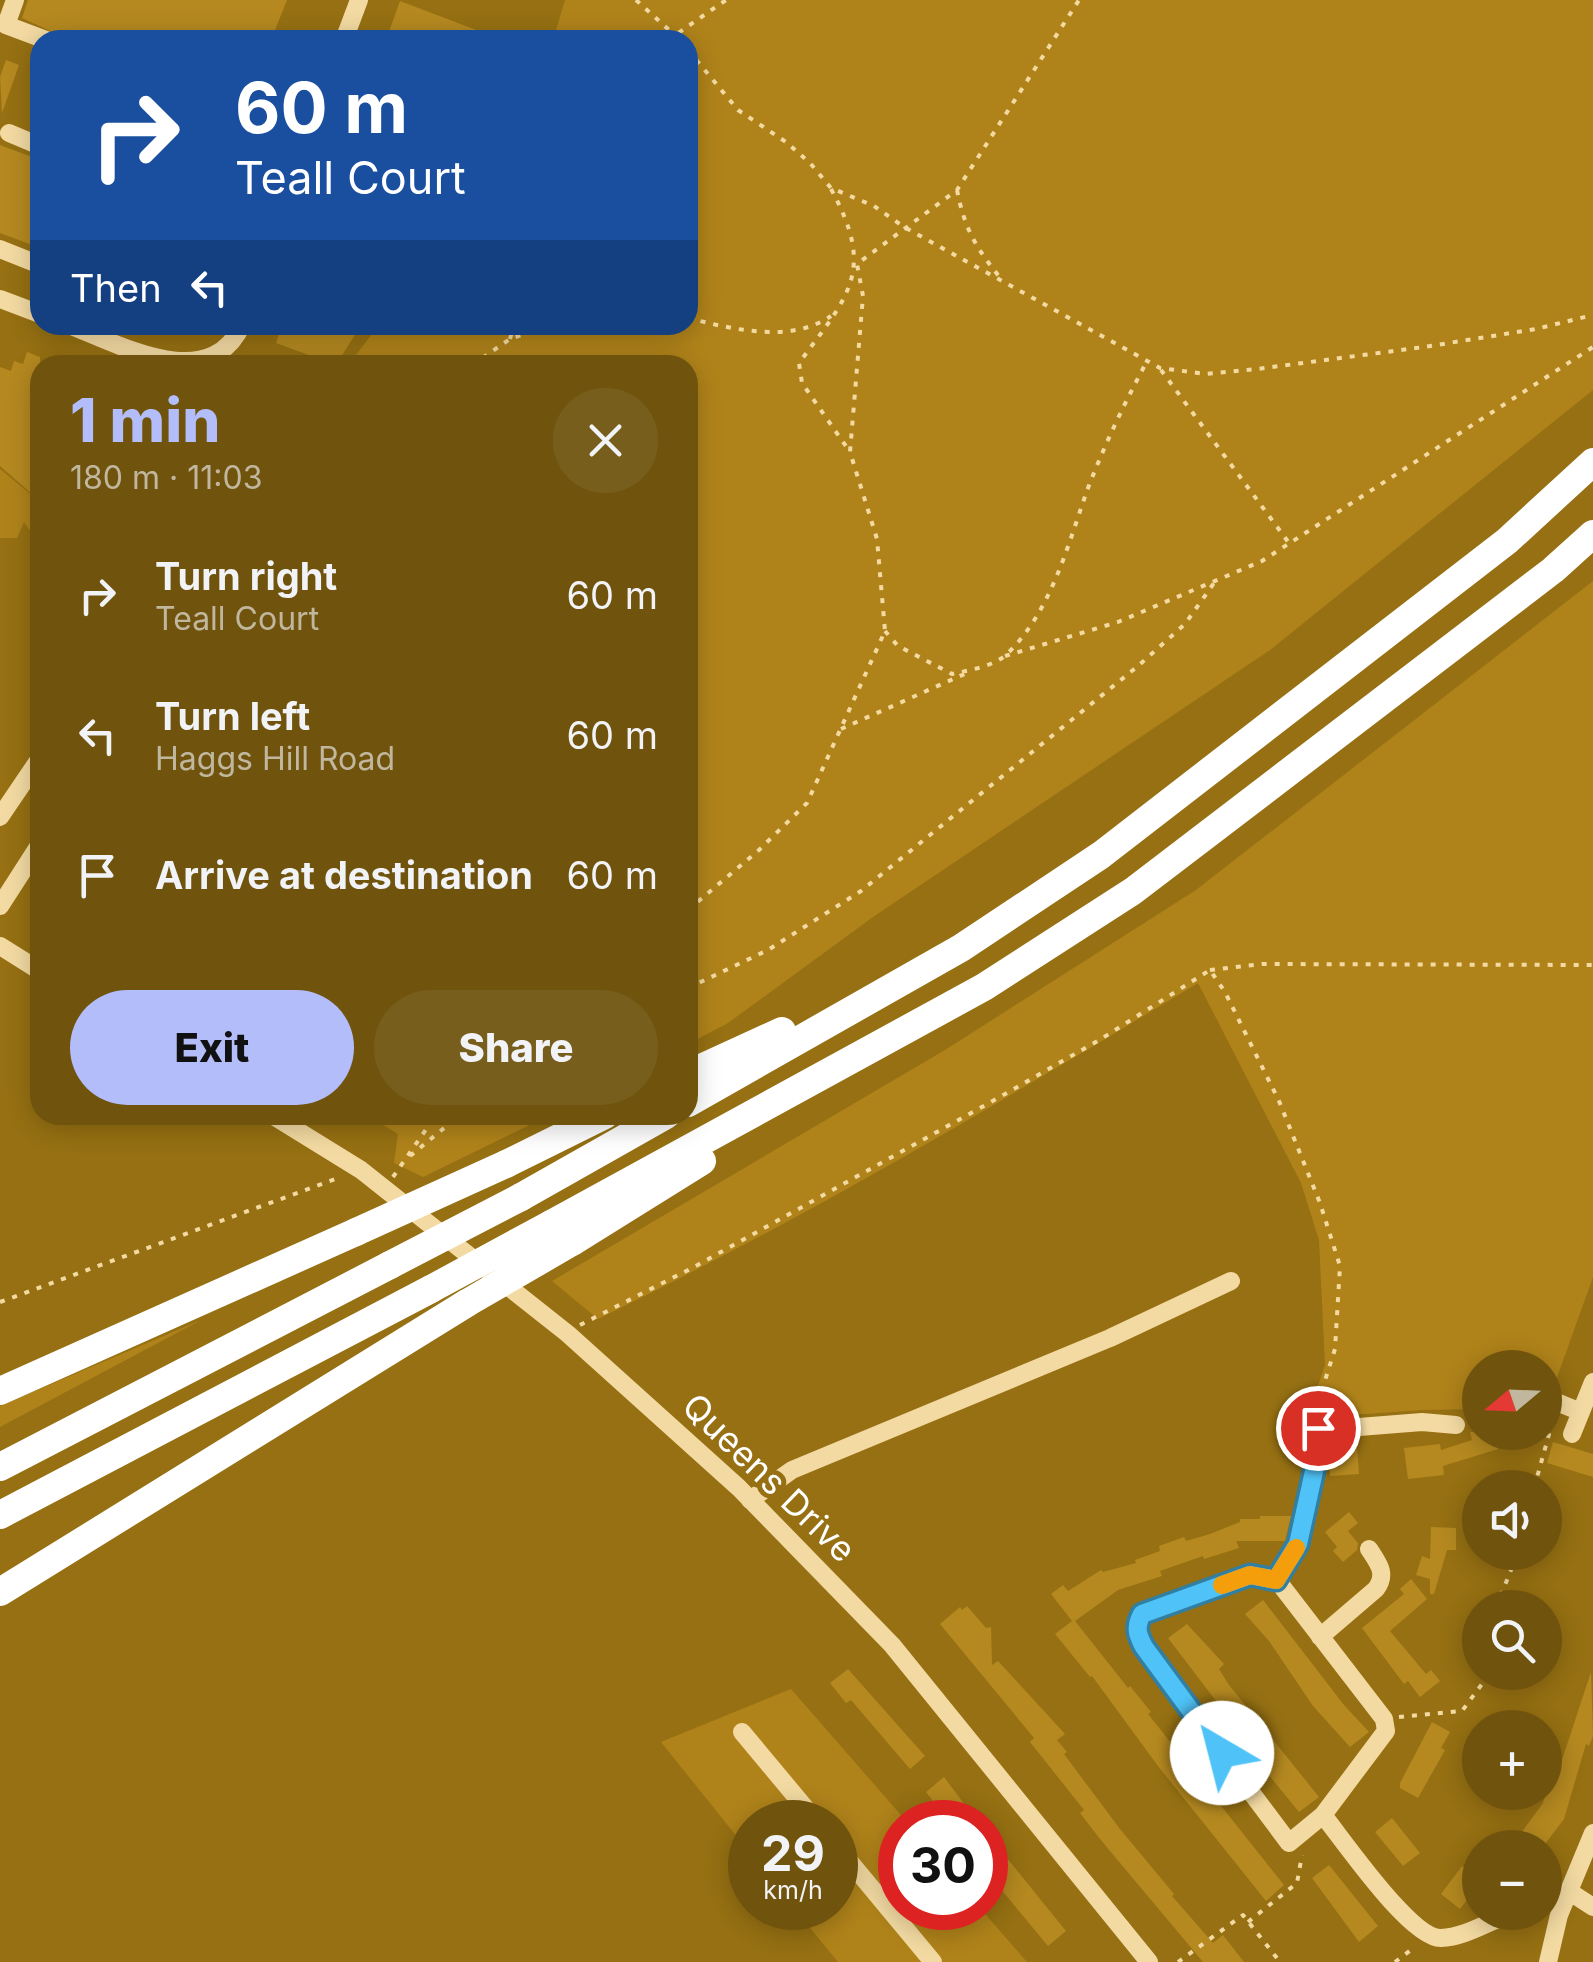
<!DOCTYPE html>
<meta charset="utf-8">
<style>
:root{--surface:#70540e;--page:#785e1c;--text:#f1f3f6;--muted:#c0b79e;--accent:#b2bdfa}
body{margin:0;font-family:Inter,sans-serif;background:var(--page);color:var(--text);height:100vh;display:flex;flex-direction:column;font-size:38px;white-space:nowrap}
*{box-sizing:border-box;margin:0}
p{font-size:32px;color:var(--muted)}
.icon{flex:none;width:55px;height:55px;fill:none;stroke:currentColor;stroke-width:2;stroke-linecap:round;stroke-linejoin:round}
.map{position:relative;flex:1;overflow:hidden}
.sheet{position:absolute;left:30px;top:355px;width:668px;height:770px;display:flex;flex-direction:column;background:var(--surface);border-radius:30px;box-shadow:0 5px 25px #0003}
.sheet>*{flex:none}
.guide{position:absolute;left:30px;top:30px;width:668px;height:305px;border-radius:30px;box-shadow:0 5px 25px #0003;background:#1a4fa0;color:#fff;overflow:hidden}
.needle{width:65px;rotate:251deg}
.buttons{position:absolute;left:1462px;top:1350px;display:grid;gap:20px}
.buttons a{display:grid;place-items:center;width:100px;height:100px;border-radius:50%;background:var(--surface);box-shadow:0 5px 25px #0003;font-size:50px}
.speed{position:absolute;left:728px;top:1800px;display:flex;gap:20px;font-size:50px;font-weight:700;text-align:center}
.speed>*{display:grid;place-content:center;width:130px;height:130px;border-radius:50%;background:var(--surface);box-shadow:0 5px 25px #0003;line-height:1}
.speed small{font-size:25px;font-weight:400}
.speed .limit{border:15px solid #d22;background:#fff;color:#111}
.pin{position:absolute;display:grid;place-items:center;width:85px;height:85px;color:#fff;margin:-42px;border:5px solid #fff;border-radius:50%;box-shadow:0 2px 10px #0007}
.me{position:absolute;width:110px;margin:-55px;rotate:323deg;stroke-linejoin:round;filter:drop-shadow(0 0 8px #0008)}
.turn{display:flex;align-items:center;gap:35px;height:210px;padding:0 40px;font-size:45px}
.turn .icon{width:130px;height:130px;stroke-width:2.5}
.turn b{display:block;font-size:70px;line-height:85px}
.then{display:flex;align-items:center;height:95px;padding:0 40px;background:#0003;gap:20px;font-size:38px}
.round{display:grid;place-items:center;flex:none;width:105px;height:105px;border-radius:52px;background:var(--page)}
.summary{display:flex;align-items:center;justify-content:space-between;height:170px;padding:0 40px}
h1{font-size:60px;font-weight:800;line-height:75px;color:var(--accent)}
.primary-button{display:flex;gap:20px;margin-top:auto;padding:20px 40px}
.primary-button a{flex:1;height:115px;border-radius:60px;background:var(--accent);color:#111;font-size:40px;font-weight:800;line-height:115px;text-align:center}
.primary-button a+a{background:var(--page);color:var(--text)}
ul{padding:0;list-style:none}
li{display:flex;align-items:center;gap:30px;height:140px;padding:0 40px}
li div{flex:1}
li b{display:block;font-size:38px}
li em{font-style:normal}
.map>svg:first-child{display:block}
.green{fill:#b0831a}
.building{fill:#b58920}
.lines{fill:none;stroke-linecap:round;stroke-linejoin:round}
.path{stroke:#f3daa2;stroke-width:4;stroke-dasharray:5 8;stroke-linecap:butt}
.minor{stroke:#f3daa2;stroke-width:18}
.highway{stroke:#fff;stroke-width:28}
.highway-bridge{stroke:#fff;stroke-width:28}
.route-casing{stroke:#337fa1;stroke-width:25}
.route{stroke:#4fc3f7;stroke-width:18}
.slow{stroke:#f59e0b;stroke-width:18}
.labels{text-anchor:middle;stroke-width:10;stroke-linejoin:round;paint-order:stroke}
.street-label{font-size:35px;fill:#fff;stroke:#967012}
</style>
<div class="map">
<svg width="1593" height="1962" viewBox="0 0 1593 1962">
<rect width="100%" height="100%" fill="#967012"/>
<path class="green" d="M565,0H1593V390L1270,650L873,917L728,1023L688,1044V365H348L379,325H688V40H553Z
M0,469L40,502V545L24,522L17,538H0Z
M1593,581V1277L1545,1411V1368H1480V1409L1423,1410L1307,1418L1325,1365L1319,1240L1301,1183L1198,983C1003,1101 804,1219 598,1319L552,1281L945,1050L1196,890Z
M367,1115H550L423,1177L394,1163L398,1134Z
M201,1320L0,1427V1406Z
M791,1689L907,1822H900V1908H980L1027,1962H838L794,1908H835V1822H750V1853L661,1742Z"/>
<path class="building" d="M28,0H287L271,40H70L22,18Z
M400,1L500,39V40H386Z
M6,60L19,65L2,113L0,77Z
M0,145L40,160V248L0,233Z
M282,325H361L336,365H311L317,358L276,343Z
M27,352L40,357V501L0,466V367L11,371L14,361L23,364Z
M1470,1432H1493L1498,1449L1443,1466L1444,1475L1408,1479L1404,1448L1440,1444L1441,1450L1472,1440Z
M1553,1442L1593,1454V1477L1547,1463Z
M1357,1448L1359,1474L1330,1476V1453Z
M1349,1512L1358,1523L1348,1531L1358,1543L1357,1550L1343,1562L1333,1551L1337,1547L1325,1532Z
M1260,1516H1291L1285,1541H1236L1239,1548L1204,1559L1203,1556L1160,1571L1162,1576L1118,1590L1075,1621L1128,1688L1130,1686L1151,1712L1148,1714L1284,1885L1266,1901L1158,1766L1092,1676L1090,1677L1055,1634L1072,1621L1051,1594L1063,1585L1068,1591L1101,1570L1103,1572L1136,1563L1135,1560L1160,1551L1159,1546L1184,1537L1186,1541L1210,1534L1240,1522V1519H1260Z
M1431,1527L1456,1528V1550H1447L1434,1594H1430V1579L1416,1575L1422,1556L1430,1559Z
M1411,1579L1427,1599L1390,1631L1426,1674L1431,1670L1440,1681L1420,1697L1408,1681L1404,1684L1362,1628L1404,1594L1400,1589Z
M1263,1600L1344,1705L1369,1732L1350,1747L1313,1706L1269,1641L1245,1614Z
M967,1606L986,1628L991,1627L992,1665L998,1661L1065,1734L1057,1740L1067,1752L1064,1754L1120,1829L1174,1894L1172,1896L1213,1943L1223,1935L1244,1962H1203L1100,1839L1080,1813L1084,1810L1030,1742L1034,1738L940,1624L960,1607L962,1610Z
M1187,1624L1224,1664L1219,1669L1229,1685L1319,1797L1299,1812L1250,1752L1232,1722L1168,1638Z
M848,1669L925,1756L910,1769L851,1700L846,1703L830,1683Z
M1591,1672L1593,1736L1589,1746L1586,1744L1564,1819L1542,1848H1510L1543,1803L1555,1765L1560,1766Z
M1432,1722L1450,1732L1441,1748L1445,1750L1418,1798L1400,1788V1783Z
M944,1777L965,1805L979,1822H949L926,1792Z
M1392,1818L1420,1853L1403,1866L1375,1832Z
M985,1831L1066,1931L1048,1946L985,1870Z
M1329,1865L1378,1926L1359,1942L1312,1878Z
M1462,1866L1480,1883L1460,1909L1441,1894Z"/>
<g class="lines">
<path class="path" d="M636,0L680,40
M668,40L726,0
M688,50L738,110L786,142L810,163L831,188L874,206L904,227L1160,368L1206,374L1257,369L1424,347L1536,329L1593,315
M831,189C876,271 849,295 799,363L802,383L850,452
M957,190C965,230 976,248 1002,280
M688,318C732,329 790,344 831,316
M510,339L514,325
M472,365L510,339L551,325
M1161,370L1289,543
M885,631L898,646L952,674C970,670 995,666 1008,653C1052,610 1068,544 1088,488C1105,444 1124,404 1146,363
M1005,656L1118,622L1262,561L1593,347
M841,729L969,672
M688,910L759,850L807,803L885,631L877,539L850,452L863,296L857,264L957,190L1079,0
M1210,970L1262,964L1593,965
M688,988L768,950L861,891L1138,666L1185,624L1214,583
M410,1156L460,1115
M393,1177L436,1115
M0,1302L338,1178
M580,1325L694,1267L998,1098L1101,1039L1210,970L1225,992L1279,1101L1320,1203L1340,1266L1335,1349L1321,1393L1319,1412
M1534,1488L1553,1420
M1496,1608L1518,1552
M1399,1717L1462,1711L1482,1684L1483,1672
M1248,1922L1297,1883L1302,1855
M1178,1962L1243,1915L1280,1962
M1395,1962L1415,1947"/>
<path class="minor" d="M15,0L6,25L46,40
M344,40L359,0
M9,133L40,146
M0,249L40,265
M0,299L40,314
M69,325C121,345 209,395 242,325
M0,817L40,758
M0,906L40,844
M0,946L40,971
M272,1115L361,1170L568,1334L739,1488L892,1645L1149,1962
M1559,1403L1581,1412
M1572,1434L1593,1382
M1319,1444L1359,1427L1422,1422L1456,1425
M750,1500L792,1470L1110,1338L1231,1281
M1250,1575L1277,1580L1384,1719L1386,1731L1323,1815L1289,1843L1155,1664L1137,1633L1143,1614Z
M1277,1580L1298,1544L1319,1444L1318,1428
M1320,1637L1376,1589C1387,1574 1379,1564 1369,1549
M742,1732L817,1822
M1323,1815C1344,1841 1411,1939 1441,1938C1467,1937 1492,1919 1516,1912
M835,1844L933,1962
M1570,1892L1593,1907
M1548,1962L1559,1915L1593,1833"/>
<path class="highway" d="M688,1074L782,1031
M688,1103L961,948L1101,855L1507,541L1593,462
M506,1164L605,1115
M521,1197L666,1115
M551,1224L984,987L1133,891L1553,570L1593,534
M572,1242L702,1161
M0,1391L356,1232
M0,1467L390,1265
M0,1515L431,1289
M0,1592L467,1303"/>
<path class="highway-bridge" d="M356,1232L506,1164
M390,1265L521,1197
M431,1289L551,1224
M467,1303L572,1242"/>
</g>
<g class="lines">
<g class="route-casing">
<path id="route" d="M1222,1753L1144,1647C1137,1634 1135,1627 1142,1614L1250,1575L1276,1580L1298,1544L1320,1444L1318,1428"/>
</g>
<use href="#route" class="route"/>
<path class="slow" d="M1222,1585L1250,1575L1276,1580L1296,1548"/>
</g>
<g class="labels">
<g class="street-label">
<text transform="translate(769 1478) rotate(44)" y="12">Queens Drive</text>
</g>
</g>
</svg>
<div class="buttons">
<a><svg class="needle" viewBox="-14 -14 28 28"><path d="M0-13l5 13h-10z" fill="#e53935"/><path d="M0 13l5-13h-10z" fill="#c0b79e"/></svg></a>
<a><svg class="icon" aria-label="sound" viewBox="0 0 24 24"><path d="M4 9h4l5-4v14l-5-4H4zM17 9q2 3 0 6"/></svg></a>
<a><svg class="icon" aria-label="search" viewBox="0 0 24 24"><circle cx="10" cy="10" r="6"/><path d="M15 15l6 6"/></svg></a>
<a>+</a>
<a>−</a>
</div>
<div class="speed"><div>29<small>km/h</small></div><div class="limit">30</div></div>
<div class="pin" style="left:1318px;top:1428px;background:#d93025"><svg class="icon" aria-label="arrive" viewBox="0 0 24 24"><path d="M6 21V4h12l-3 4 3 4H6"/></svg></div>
<svg class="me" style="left:1222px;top:1753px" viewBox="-20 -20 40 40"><circle r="19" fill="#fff"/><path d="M0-13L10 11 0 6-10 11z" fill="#4fc3f7"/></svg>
<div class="guide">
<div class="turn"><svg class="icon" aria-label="right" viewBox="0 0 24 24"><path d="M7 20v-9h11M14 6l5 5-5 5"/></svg><div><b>60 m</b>Teall Court</div></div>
<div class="then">Then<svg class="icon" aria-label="left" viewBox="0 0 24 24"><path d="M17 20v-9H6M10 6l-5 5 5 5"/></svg></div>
</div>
<section class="sheet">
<div class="summary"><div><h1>1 min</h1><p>180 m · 11:03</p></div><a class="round"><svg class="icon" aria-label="close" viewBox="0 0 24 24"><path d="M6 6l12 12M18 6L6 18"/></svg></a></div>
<ul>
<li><svg class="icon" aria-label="right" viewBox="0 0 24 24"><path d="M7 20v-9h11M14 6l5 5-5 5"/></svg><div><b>Turn right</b><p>Teall Court</p></div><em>60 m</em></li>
<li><svg class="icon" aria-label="left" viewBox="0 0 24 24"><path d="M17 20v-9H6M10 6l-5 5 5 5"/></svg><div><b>Turn left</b><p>Haggs Hill Road</p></div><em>60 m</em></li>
<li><svg class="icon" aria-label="arrive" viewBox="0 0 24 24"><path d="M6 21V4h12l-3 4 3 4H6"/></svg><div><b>Arrive at destination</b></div><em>60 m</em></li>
</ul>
<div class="primary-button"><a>Exit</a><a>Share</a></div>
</section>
</div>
